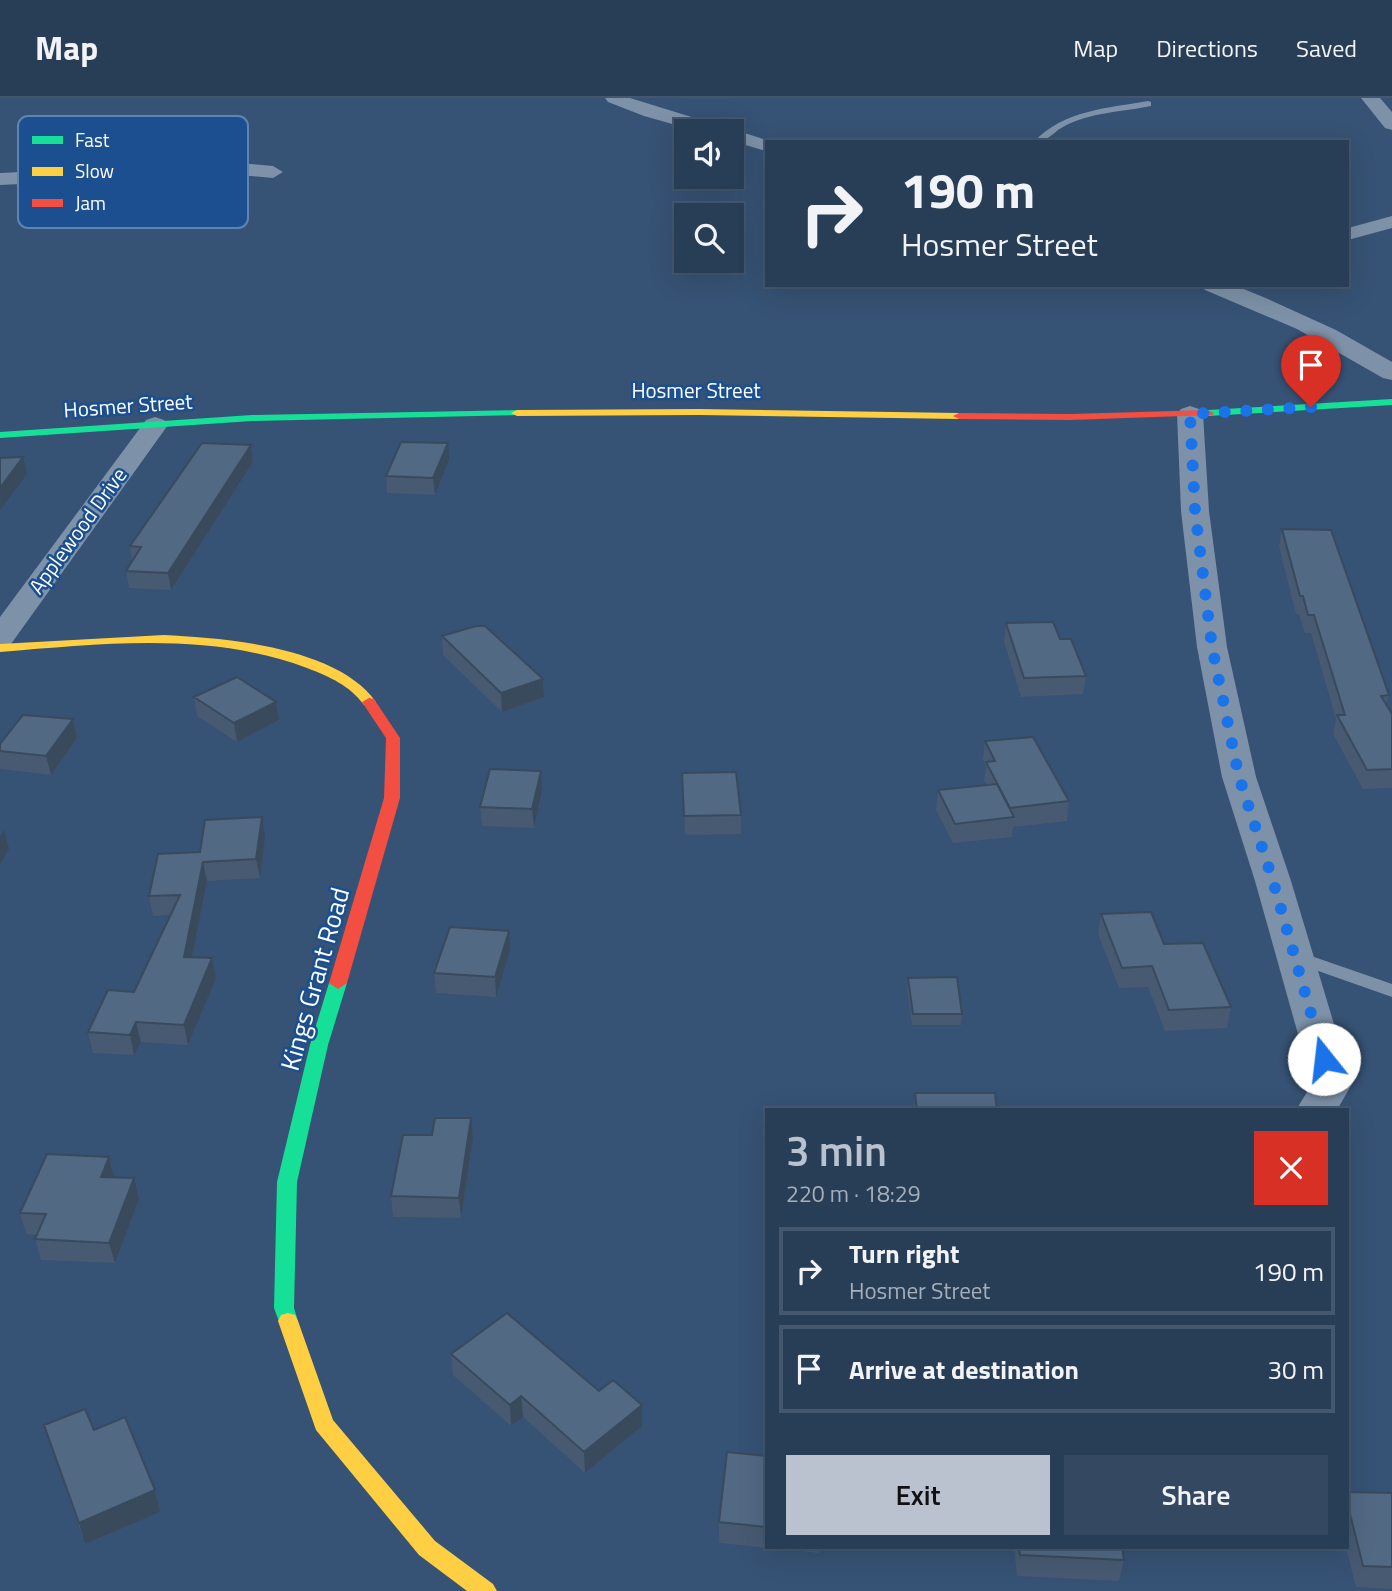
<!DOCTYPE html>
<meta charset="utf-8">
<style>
:root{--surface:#283e57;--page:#344961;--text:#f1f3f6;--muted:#a5aeba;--line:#44576d;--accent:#b9c2ce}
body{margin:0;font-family:"Titillium Web",sans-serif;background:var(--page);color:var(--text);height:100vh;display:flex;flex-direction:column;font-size:26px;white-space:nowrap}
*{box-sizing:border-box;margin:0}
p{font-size:23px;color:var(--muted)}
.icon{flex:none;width:38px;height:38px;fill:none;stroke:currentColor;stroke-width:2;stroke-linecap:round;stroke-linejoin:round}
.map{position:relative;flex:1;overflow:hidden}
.drawer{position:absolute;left:765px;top:1010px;width:584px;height:441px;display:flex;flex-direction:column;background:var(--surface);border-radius:0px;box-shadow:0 7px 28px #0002,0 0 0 2px var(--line)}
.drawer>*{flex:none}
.top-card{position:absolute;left:765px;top:42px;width:584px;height:147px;border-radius:0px;box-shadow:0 7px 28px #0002,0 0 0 2px var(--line);background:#283e57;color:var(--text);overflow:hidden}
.fabs{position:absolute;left:674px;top:21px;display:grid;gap:14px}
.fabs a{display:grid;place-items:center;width:70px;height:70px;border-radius:0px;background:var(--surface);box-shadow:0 7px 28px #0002,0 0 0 2px var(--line);font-size:35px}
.pin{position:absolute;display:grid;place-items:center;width:60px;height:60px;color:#fff;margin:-72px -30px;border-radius:50% 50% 50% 0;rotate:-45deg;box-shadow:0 0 7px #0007}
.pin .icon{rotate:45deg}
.me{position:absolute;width:77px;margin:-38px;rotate:344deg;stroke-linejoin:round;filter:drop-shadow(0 0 5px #0008)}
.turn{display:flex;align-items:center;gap:24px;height:147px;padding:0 21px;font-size:32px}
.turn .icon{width:91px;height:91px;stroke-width:2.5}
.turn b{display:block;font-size:49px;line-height:60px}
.round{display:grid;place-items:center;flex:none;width:74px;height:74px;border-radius:0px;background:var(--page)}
.headline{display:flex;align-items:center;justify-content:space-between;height:119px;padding:0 21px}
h1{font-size:42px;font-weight:600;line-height:52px;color:var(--accent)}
.button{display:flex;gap:14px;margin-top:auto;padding:14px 21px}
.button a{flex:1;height:80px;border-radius:0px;background:var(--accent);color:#111;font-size:28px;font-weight:600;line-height:80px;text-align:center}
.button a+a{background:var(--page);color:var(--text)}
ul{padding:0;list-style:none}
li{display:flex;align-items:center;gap:21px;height:88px;margin:0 14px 10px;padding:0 7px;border:4px solid var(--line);border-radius:0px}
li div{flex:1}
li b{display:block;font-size:26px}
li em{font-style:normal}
header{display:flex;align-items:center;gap:42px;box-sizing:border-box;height:98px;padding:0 35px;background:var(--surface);border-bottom:2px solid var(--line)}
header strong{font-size:33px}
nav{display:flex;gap:38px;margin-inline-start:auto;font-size:24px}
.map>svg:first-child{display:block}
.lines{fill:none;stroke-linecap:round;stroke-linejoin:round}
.lane{fill:#7d92a8;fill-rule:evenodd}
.street{fill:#7d92a8;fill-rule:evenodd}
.fast{fill:#16e098;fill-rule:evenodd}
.slow{fill:#ffcf43;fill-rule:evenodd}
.jam{fill:#f24e42;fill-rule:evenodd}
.wall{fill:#475a72}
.shaded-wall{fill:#394a5c}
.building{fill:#526984;stroke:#394a5c;stroke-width:2}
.route{stroke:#1a73e8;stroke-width:12;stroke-dasharray:0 21.6}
.labels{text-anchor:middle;stroke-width:5;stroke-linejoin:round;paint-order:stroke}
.far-street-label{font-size:21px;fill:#fff;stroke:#1b4f8f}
.street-label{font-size:26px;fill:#fff;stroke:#1b4f8f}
.key{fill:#1b4f8f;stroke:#5f84b1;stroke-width:2}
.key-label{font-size:19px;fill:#fff}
</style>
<header>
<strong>Map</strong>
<nav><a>Map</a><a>Directions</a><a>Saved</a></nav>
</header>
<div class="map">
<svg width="1392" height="1493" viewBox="0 0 1392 1493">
<rect width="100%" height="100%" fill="#365274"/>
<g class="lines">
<path class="lane" d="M1148,3L1151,4V8C1122,14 1090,14 1063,29C1052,35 1048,44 1034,44C1063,12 1109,10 1148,3Z
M1294,852L1392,886V899L1287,862L1285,858L1287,854Z"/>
<path class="street" d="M605,0H630L724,29L726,33L732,31L773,44H766V53L732,43V33H697L644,18L608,4Z
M1361,0H1380L1392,14V32L1385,30Z
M230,64L273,68L283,74L273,80L230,76L0,87V75Z
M1392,118V130L1348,142V130Z
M1202,187H1234L1268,201L1336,232L1392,264V282L1383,280L1297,231L1205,192Z
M1190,308L1199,311L1203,316L1209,413L1227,549L1256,679L1291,783L1352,986L1337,1012H1296L1312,986L1255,783L1222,679L1197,549L1181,413L1177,316L1181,311Z
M155,319L164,322L168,327L11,546L0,549V519L146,322Z"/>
<path class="fast" d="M1392,301V307L1208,318L1202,315L1208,312Z
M517,312L523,315L521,317L252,323L0,340V334L252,317Z
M338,879L347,885L328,947L297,1084L294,1210L298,1223L295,1229L288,1231L281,1229L274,1210L277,1084L310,947L329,885Z"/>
<path class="slow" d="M699,311L959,315L965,318L959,321L699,317L517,318L511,315L517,312Z
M164,537C226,540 337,549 376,604L374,607H364C349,587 330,579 307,570C208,533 102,546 0,554V546Z
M288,1215L295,1217L298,1223L333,1322L435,1443L493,1486L497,1493H467L419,1457L316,1332L278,1223L281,1217Z"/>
<path class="jam" d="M1208,312L1214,315L1212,317L1070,322L959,321L953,318L959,315L1070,316Z
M369,600L374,601L400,640V700L347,885L338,891L329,885L384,700L386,640L362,604Z"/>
</g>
<path class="wall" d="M112,22L114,28L111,67L83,68L81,62Z
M251,347L253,364L171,492L129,490L126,473L132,462L130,448Z
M449,362L435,397L387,395L386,378Z
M1282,431L1389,597L1386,606L1392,616V690L1363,691L1333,636L1336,621L1311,535H1305L1299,516H1296L1279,448Z
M1006,525L1060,541L1086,578L1083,596L1021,599L1004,544Z
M442,538L543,581L544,599L502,614L443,557Z
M194,599L276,604L279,622L237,644L197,618Z
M73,621L77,640L51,677L0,671V646Z
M985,643L1069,703L1067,723L1013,729L1012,739L953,745L936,712L938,692L987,687L984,683L986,668L983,662Z
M682,675L741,717V736L685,737Z
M542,692L534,730L482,728L480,709Z
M262,719L265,739L260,780L207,783L192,859L212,860L216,880L188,947L141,944L134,957L93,955L88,934L134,894L170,817L153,818L149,798L200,754Z
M1101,816L1164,846L1231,909L1227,930L1165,933L1148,889L1119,890L1098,836Z
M510,853L496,899L436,895L434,875Z
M908,880L962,916L961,927H912L907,890Z
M915,995L997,1012H914Z
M471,1020L473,1040L461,1120L393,1119L391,1098L432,1037Z
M114,1080L139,1101L115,1165L41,1162L35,1141L37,1137L26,1136L20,1115Z
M451,1256L599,1293L642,1328L585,1375L523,1319L511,1328L453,1277Z
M44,1327L94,1332L155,1392L160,1414L85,1446Z
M766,1358V1449H819V1455L719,1445V1424Z
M1348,1394L1392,1395V1491L1356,1489L1346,1449H1348Z
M1014,1449H1147V1452L1122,1451L1124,1462L1119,1483L1017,1478Z"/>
<path class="shaded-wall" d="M112,22L114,28L111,67L110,60Z
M108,77L110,84L108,113L45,117L43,110Z
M448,345L449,362L435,397L433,380Z
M251,347L253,364L171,492L168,475Z
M23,359L27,376L0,412V390Z
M543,581L544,599L502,614L501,595Z
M276,604L279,622L237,644L234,625Z
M73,621L77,640L51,677L46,658Z
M541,673L542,692L534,730L532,711Z
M262,719L265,739L260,780L256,761Z
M4,732L9,751L0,766V738Z
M203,764L207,783L188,879L184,859Z
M509,833L510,853L496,899L495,879Z
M212,860L216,880L188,947L184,927Z
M136,924L141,944L134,957L130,937Z
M471,1020L473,1040L461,1120L459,1100Z
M109,1059L114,1080L101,1079Z
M134,1080L139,1101L115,1165L109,1145Z
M521,1298L523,1319L511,1328L510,1307Z
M642,1307V1328L585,1375L584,1354Z
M155,1392L160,1414L85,1446L79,1425Z"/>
<path class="building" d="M401,344L448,345L433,380L386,378Z
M202,345L251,347L168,475L126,473L141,449L130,448Z
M23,359L0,390V360Z
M1282,431L1331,432L1389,597L1381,598L1392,616V671L1367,672L1337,617H1345L1314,517H1308L1303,498H1300Z
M1053,524L1060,541H1071L1086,578L1024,580L1006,525Z
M476,528H485L543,581L501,595L442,538Z
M237,579L276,604L234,625L194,599Z
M23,617L73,621L46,658L0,653V646Z
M1033,639L1069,703L1010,710L986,664L995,663L985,643Z
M490,671L541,673L532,711L480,709Z
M736,674L741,717L684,718L682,675Z
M997,686L1014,719L955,726L938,692Z
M262,719L256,761L203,764L184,859L212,860L184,927L136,924L130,937L88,934L108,892L134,894L180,797L149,798L158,756L200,754L205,722Z
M1151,814L1164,846L1203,845L1231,909L1169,912L1152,868L1122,870L1101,816Z
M450,829L509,833L495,879L434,875Z
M957,879L962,916H913L908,880Z
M915,995H995L997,1012H917Z
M435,1020H471L459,1100L391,1098L403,1037H432Z
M47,1056L109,1059L101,1079L134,1080L109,1145L35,1141L46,1116L20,1115Z
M507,1215L599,1293L613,1282L642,1307L584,1354L521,1298L510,1307L451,1256Z
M85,1311L94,1332L125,1319L155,1392L79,1425L44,1327Z
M727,1354L766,1358V1429L719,1424Z
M1348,1394L1392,1395V1469L1363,1468L1348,1408Z
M1019,1449H1122L1124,1462L1020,1457Z"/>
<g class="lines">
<path class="route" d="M1311,309L1190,316L1195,413L1212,549L1239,679L1273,783L1324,961"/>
</g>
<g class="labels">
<g class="far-street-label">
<text x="696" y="300">Hosmer Street</text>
<text transform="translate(128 308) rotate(-4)" y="7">Hosmer Street</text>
<text transform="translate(78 433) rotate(-54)" y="7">Applewood Drive</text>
</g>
<g class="street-label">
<text transform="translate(315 881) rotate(-74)" y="9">Kings Grant Road</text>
</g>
</g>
<rect x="18" y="18" width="230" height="112" rx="10" class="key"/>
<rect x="32" y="38" width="31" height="8" fill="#16e098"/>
<rect x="32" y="69" width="31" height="9" fill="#ffcf43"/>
<rect x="32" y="101" width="31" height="8" fill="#f24e42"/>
<g class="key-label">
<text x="75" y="49">Fast</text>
<text x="75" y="80">Slow</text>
<text x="75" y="112">Jam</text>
</g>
</svg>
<div class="fabs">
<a><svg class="icon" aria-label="sound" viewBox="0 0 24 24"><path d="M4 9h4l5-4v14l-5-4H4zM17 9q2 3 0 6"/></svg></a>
<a><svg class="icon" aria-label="search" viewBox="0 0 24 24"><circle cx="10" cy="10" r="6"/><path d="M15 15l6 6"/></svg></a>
</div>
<div class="pin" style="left:1311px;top:309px;background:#d93025"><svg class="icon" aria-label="arrive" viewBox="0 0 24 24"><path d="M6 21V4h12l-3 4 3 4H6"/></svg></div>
<svg class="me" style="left:1324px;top:961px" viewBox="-20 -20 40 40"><circle r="19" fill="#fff"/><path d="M0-13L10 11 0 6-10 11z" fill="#1a73e8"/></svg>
<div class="top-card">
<div class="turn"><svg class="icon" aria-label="right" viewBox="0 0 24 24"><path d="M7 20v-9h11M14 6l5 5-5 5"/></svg><div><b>190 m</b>Hosmer Street</div></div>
</div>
<section class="drawer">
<div class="headline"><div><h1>3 min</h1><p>220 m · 18:29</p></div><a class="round" style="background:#d93025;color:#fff"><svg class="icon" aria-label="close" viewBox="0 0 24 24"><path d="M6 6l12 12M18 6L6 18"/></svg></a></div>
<ul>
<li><svg class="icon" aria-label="right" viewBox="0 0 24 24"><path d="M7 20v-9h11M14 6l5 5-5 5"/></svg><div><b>Turn right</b><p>Hosmer Street</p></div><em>190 m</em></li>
<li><svg class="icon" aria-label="arrive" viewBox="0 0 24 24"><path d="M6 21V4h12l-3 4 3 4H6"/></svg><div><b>Arrive at destination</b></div><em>30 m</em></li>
</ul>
<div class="button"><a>Exit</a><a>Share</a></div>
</section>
</div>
